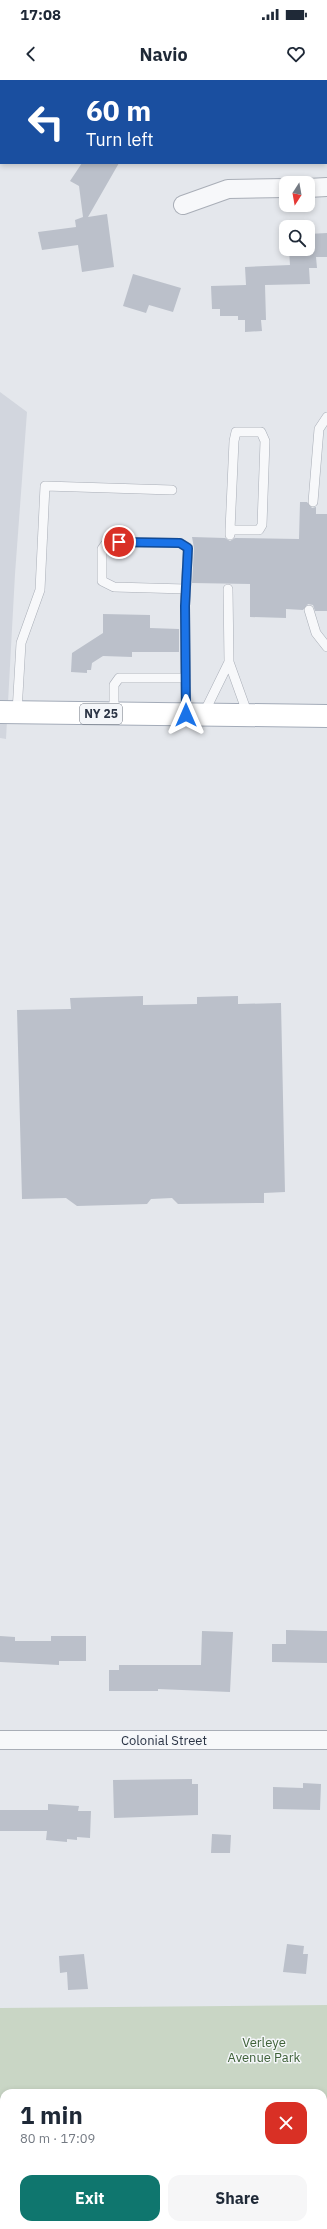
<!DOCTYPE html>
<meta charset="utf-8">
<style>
:root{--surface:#fff;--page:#f6f6f7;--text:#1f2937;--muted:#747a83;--accent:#0f766e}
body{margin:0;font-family:"IBM Plex Sans",sans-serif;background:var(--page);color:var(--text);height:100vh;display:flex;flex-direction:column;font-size:15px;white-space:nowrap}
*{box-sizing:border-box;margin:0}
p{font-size:13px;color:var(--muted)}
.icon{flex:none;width:22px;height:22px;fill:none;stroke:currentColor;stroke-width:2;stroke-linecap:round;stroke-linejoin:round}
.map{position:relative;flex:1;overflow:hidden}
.drawer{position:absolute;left:0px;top:2009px;width:327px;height:140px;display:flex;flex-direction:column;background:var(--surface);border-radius:12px 12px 0 0;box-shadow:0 2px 6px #0003}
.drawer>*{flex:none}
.hud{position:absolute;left:0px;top:0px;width:327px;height:84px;box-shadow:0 2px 6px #0003;background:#1a4fa0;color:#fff;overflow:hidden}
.needle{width:26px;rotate:191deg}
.tools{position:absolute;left:279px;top:96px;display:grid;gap:8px}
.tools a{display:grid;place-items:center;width:36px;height:36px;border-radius:8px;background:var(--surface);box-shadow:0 2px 6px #0003;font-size:20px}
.pin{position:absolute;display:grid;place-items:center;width:34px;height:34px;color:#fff;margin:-17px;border:2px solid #fff;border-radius:50%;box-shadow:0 1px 4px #0007}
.me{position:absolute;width:44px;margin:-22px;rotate:0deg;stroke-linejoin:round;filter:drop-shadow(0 0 3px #0008)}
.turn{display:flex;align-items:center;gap:14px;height:84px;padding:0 20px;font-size:18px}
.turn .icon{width:52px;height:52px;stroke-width:2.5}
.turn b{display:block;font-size:28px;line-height:34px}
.round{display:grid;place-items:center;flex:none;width:42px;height:42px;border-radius:12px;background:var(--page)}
.summary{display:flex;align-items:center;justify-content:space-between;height:68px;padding:0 20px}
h1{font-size:24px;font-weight:700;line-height:30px}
.primary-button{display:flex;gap:8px;margin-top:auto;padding:8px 20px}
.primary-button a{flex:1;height:46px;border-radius:12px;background:var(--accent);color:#fff;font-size:16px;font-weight:700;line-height:46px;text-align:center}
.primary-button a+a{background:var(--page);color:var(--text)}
.status{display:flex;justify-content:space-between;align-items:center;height:28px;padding:0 20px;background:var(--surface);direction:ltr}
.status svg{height:11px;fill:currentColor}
header{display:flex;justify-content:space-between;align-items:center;height:52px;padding:0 20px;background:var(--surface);font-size:18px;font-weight:700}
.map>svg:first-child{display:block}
.built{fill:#d2d6de}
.green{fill:#c9d6c5;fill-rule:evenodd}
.building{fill:#bbc0ca}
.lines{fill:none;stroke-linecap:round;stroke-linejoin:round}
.lane-casing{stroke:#a9aeb7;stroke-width:10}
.street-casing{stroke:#a9aeb7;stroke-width:20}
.primary-casing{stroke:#a3abb8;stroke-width:24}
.lane{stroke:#f7f8fa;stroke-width:9}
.street{stroke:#f7f8fa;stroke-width:18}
.primary{stroke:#fff;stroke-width:22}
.route-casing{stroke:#114b97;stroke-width:10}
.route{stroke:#1a73e8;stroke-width:7}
.labels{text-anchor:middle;stroke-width:3;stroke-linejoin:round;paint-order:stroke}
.shield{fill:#f4f6f9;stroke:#676e7b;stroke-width:1}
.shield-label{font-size:12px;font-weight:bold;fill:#2b3445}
.street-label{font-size:13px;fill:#2b3445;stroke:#f4f6f9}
.park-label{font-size:13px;fill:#3f6138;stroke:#f4f6f9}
</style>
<div class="status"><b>17:08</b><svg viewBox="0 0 49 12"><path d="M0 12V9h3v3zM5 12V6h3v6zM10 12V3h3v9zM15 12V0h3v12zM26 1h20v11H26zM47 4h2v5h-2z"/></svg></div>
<header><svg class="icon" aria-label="back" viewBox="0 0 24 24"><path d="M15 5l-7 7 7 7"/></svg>Navio<svg class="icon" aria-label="heart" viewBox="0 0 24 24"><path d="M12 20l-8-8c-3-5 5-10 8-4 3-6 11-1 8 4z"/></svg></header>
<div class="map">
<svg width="327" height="2149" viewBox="0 0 327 2149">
<rect width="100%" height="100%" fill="#e4e7ec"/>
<path class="built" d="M0,312L27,332L15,494L6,659L0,658Z"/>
<path class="green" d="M327,1925V2149H0V1928ZM4,2013H323V2145H4Z"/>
<path class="building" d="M82,83H119L88,137L107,134L114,187L82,192L78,165L42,170L38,152L76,147L75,140L83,137L79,106L70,101Z
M327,153V177H316L317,188H309L310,204L265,205L266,240H261L262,251L245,252V240H238V236H220V229H212L211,206L246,205L245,187L290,185L289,169H308V154Z
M133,194L181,208L173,232L149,225L146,233L123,226Z
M300,422H307L312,428L316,427V434H327V531H315L313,525L308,524L303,530L286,529V538L250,537V504L192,503L194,468L192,457L225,458L230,461L235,458L299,459Z
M103,534L150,535V548L179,549V572H132V577L103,576L92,583L91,590H87V593L71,592L72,573L103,553Z
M143,916V925L197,924V917L238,916V924L281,923L285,1112L264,1113V1123L178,1124L172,1118L151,1119L147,1124L77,1126L66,1118L22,1119L17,930L71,929L70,918Z
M286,1550L327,1551V1583L272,1582V1564H286Z
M202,1551L233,1552L230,1612L158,1609V1611H109V1590H119V1585H201Z
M0,1556L15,1557V1561H51V1556H86V1581H59V1585L0,1582Z
M192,1699V1704H198V1735L114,1738L113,1700Z
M303,1703L321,1704L320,1730L273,1729V1707L303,1708Z
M48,1724L79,1726L78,1731H91L90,1758L77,1757V1760L67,1759V1762L46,1760L47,1751H0V1730H48Z
M212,1754L231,1755L230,1773H211Z
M287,1864L304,1866L303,1874H308L306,1894L283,1892Z
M84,1874L88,1909L68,1910L67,1892L60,1893L59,1876Z"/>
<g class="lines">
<g class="lane-casing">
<path id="lane" d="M313,422L319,349L327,337
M230,455V450L234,361L236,352H261L265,361L262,445L259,450H230
M186,509L114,507L102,501V469L107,462L180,463L188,468L185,526L186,635
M228,509L229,582L248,635
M309,530L316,553L327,567
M17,632L21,563L40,510L45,406L172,410
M114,634V605L119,598H186
M203,635L229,582"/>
</g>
<g class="street-casing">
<path id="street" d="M308,108L327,107
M183,125L228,109L286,108
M0,1660H327"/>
</g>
<g class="primary-casing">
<path id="primary" d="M0,632L327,636"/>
</g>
<use href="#lane" class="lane"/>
<use href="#street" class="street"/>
<use href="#primary" class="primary"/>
</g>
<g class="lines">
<g class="route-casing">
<path id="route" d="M119,462L180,463L188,468L185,526L186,635"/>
</g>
<use href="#route" class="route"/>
</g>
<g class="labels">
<rect class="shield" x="80" y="624" width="42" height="20" rx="3"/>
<g class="shield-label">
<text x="101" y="638">NY 25</text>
</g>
<g class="street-label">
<text x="164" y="1665">Colonial Street</text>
</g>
<g class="park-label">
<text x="264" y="1967">Verleye<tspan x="264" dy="15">Avenue Park</tspan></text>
</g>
</g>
</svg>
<div class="tools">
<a><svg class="needle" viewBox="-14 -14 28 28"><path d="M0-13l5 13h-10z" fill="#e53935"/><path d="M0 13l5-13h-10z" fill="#747a83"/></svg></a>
<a><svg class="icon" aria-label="search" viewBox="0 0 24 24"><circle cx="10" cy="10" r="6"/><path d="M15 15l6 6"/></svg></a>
</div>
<div class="pin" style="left:119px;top:462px;background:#d93025"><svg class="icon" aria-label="arrive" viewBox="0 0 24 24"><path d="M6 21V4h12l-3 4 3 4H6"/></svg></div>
<svg class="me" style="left:186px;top:635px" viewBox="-20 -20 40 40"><path d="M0-17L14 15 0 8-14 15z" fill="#1a73e8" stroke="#fff" stroke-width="4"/></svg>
<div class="hud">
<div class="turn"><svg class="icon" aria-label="left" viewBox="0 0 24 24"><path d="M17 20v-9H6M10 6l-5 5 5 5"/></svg><div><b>60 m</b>Turn left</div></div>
</div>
<section class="drawer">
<div class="summary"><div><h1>1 min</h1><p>80 m · 17:09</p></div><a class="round" style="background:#d93025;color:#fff"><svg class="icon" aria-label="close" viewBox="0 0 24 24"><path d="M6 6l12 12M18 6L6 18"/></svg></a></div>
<div class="primary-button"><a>Exit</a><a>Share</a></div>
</section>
</div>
